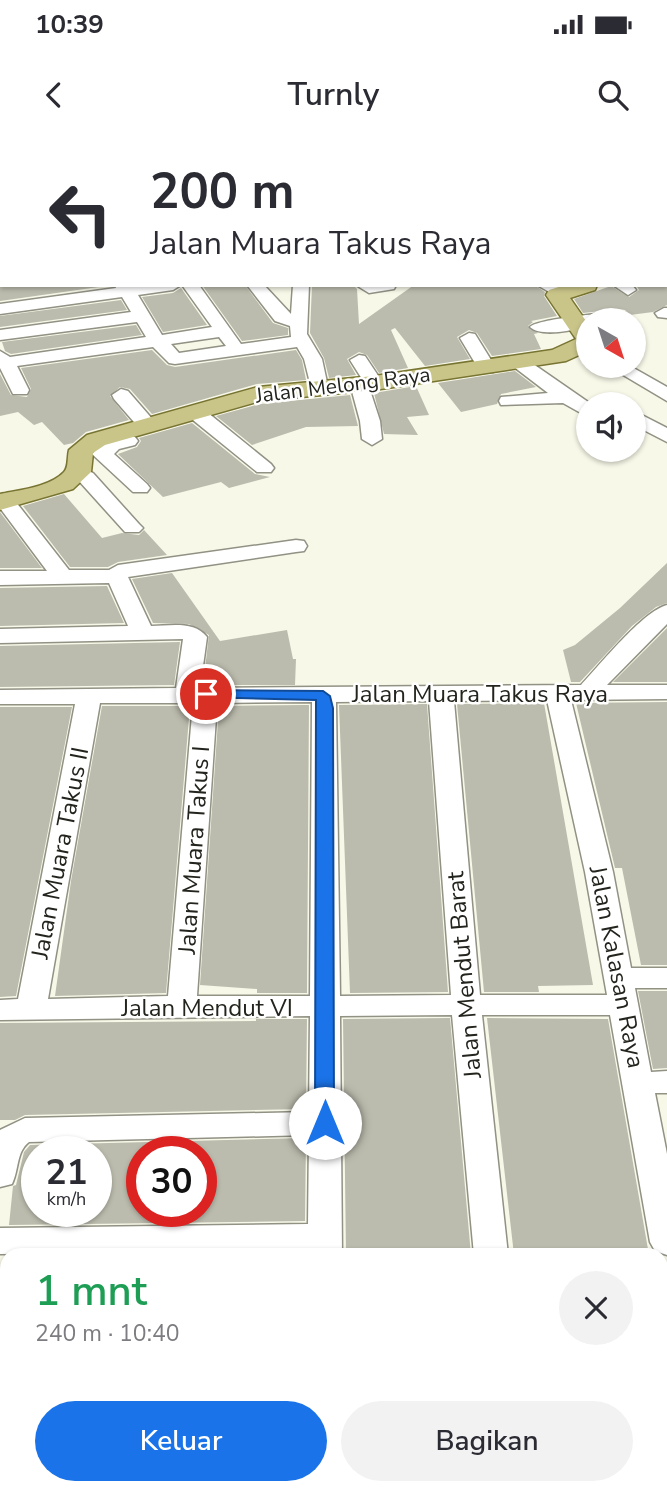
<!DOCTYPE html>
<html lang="id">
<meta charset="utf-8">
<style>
:root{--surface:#fff;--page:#f2f2f3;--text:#2b2b33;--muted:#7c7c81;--accent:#1a73e8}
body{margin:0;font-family:"Nunito Sans",sans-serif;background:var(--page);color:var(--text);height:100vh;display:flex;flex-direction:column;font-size:26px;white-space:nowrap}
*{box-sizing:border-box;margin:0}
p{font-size:23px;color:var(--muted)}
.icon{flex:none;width:38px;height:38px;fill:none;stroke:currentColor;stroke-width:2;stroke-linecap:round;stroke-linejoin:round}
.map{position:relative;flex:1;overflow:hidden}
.sheet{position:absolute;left:0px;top:1108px;width:668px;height:247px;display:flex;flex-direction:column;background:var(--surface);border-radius:21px 21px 0 0;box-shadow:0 2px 5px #0004}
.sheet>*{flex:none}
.banner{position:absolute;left:0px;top:0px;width:668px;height:147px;box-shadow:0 2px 5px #0004;background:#fff;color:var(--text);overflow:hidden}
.needle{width:46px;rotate:141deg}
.tools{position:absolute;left:576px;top:168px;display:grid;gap:14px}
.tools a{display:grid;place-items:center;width:70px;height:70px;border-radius:50%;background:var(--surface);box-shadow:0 2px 5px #0004;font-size:35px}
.speed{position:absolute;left:21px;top:996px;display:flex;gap:14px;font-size:35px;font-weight:700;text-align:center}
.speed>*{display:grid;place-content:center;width:91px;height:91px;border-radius:50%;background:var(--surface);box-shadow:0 2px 5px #0004;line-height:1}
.speed small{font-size:18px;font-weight:400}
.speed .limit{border:10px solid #d22;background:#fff;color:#111}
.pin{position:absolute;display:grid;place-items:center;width:60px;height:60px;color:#fff;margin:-30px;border:4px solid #fff;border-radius:50%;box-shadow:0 2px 7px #0007}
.me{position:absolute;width:77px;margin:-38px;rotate:0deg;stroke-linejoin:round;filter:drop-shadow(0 0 5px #0008)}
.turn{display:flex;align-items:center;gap:24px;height:147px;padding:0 35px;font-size:32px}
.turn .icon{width:91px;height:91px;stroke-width:2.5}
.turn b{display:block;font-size:49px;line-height:60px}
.round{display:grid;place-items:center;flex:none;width:74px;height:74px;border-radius:37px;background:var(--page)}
.summary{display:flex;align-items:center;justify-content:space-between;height:119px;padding:0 35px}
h1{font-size:42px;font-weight:600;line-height:52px;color:#1e9e55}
.action{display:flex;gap:14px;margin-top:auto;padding:14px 35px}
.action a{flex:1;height:80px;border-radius:42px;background:var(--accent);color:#fff;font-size:28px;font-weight:600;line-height:80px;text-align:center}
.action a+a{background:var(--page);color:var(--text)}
.status{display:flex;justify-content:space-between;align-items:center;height:49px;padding:0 35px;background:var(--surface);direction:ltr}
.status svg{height:19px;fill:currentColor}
header{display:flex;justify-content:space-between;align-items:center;height:91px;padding:0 35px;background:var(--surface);font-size:32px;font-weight:600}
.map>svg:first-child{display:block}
.building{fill:#bcbcae;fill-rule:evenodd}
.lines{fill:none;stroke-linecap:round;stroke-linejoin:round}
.minor-casing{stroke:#919184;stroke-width:3}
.major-casing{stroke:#787431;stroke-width:3}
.minor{fill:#fff;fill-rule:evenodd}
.major{fill:#c9c589;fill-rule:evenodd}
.route{fill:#1a73e8;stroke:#114b97;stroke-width:2}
.labels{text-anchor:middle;stroke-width:5;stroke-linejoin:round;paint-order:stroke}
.far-street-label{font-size:21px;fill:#24241e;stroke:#fff}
.street-label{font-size:24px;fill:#24241e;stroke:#fff}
</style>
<div class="status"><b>10:39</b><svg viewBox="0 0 49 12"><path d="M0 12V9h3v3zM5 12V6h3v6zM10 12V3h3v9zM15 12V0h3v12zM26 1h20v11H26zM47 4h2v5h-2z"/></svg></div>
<header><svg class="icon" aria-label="back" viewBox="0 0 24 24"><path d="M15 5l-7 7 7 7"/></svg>Turnly<svg class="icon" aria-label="search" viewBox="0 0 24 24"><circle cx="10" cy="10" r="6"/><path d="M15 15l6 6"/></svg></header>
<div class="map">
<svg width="667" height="1353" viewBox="0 0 667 1353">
<rect width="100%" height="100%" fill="#f8f8e9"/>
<path class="building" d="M0,145H113L0,161Z
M202,145H245L273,183L288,188V195L242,201Z
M312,145H353L357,149L359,184L414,145H534L545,152L544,156L557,176L531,181L533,182L528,186L538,193L534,194L541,209L492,216L477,193L469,190L457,197L470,219L425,226L395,188L391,190L408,228L379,233L367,215L359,212L347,219L356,235L329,238L324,218L310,193Z
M636,145H667V165L653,172L630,175L625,170L619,169L583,173L574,159L611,146L629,157L639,150Z
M181,148L207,185L163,192L142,157L173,153Z
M121,160L127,170L0,187V176Z
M136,185L142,195L11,214L5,211L2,202Z
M152,210L167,225L175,227L296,210L302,220L306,240L257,244L152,274L130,249L120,247L110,256L129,280L86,292L73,303L64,305L42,282L34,285L18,272L0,276V234L11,255L27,257L31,249L21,228Z
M515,231L536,247L501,254L497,264L461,272L438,243Z
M416,246L429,275L407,277L418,295L384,294L374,253Z
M350,255L358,286L306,287L252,305L216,276L260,264Z
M192,283L255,334L270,337L229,348L221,342L163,357L118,314L137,307L141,301L139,298Z
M64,354L102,398L122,393L139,395L144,390L167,415L118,422L108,427H70L23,366Z
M0,372L42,428H0Z
M667,423V463L656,467L632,486L580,542H571L563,510L575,505L620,468Z
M172,433L220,501L287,490L293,519H296L295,545H203L209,495L189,484L153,483L132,439Z
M107,446L124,483L0,486V448Z
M667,488V542H613Z
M180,502L174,545L0,547V506Z
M667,562V825H641L622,728H615L576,563Z
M544,563L593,845L538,846L539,852H484L457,564Z
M427,564L448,852L350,853L339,565Z
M304,565H309L307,853H257V849L200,845L219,566Z
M102,566H190L166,853L55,856L71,741Z
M0,567H72L16,856L0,857Z
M638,851H667V928L653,929Z
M450,878L471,1115H346L343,879Z
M487,878L608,879L649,1115H514Z
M256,879H307L306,969L25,975L15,980H0V883L256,881Z
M306,998L305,1081L9,1085L13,1046L16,1045L24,1012L30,1005ZM37,1012H96V1071H37ZM142,1012H201V1071H142Z"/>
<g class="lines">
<g class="minor-casing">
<path id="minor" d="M31,0H59L30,2Z
M131,0H145L146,2H132Z
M187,0H202L203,2H188Z
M230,0H256L229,2Z
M335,0H350L351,2H336Z
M388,0H403L404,2H389Z
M442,0H458L459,2H443Z
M497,0H513L514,2H498Z
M537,0H565L536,2Z
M621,0H637L638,2H622Z
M0,2H2V10H0Z
M0,23H2V31H0Z
M0,50L2,51V63L0,62Z
M0,85H2V95H0Z
M115,145H181L173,150L138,155L162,195L212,187L182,145H199L241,204L291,197L290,186L275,181L247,145H264L291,174L293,145H309L307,194L322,219L328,247L326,251H312L304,219L297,207L175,224L169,223L153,207L17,226L29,250L27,254H13L0,228V211L10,217L146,197L137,182L0,200V190L131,172L122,157L0,174V164L116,148ZM219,197L226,206L179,213L171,204Z
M356,145H396L394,149L369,153Z
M537,145H558L568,153L560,158Z
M613,145H632L636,150L628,155Z
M664,168H667V178L658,177L655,173Z
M619,172L625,173L628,177L625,180H588V185C576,191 540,197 530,187C537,179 604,173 619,172Z
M469,193L475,194L496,228L493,232H481L478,228L460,198Z
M359,215L365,216L383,243L381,247H369L380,281L382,299L372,305L362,299L360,281L350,244L352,240L362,239L350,220Z
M520,218L526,219L591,264H588V277L563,263L501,265L499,261L501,257L548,253L514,227L511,223Z
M608,226H630L667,247V261Z
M121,249L128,251L154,281L157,285L154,289H140L114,259L112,255Z
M195,266L202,268L271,324L274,328L271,332H257L188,276L185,272L188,268Z
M634,271L667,288V302L634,285Z
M128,295L135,297L138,301L135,305L119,309L114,314L147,344L150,348L147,352H133L92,314L105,301Z
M78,326L93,333L139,384L143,388L139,392H125L79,341L68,332L71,328Z
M5,355L12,357L69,430H109L118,425L296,400L304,401L307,406L304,411L296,412L128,437L151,486C169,486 194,480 207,497L200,548L581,545C599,526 643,471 667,465V484L607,545H667V559L571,560L613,732L631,828H667V848H635L651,932L667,931V953H655L667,1014V1115L655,1111L650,1102L610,875H482L508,1115H474L452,875L340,876L342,1115H308V1110L0,1114V1088L308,1084L309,995L29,1002C16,1012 19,1030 12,1044L0,1047V990L25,978L309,972L310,876L0,880V860L18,859L75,564H0V550L176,548L183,499L0,503V489L128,486L109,443L0,445V431H47L0,368V356ZM547,560L585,732L607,855H480L454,561ZM429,561L451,855L340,856L336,562ZM312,562L310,856H197L217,563ZM100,563H193L168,856L48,859Z
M0,1190H7V1220H0Z
M0,1334H7V1348H196L194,1353H0Z
M311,1348H349V1353H311Z
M495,1348H533L534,1353H496Z"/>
</g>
<g class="major-casing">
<path id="major" d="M565,145H597L595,150L570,158L588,184V211L566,221L374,250L260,261L105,305L93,313L91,332L73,349L0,370V354C19,350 50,347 64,332C69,327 67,317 69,310L87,295L258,247L374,236L552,210L576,199L546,155L549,150Z"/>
</g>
<use href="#minor" class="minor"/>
<use href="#major" class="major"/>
</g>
<path class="route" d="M206,550L323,551L330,556L333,568L334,983L332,988H318L315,983L316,560L201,557L199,554Z"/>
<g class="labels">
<g class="far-street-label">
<text transform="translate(343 245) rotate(-7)" y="7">Jalan Melong Raya</text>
</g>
<g class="street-label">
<text x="480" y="562">Jalan Muara Takus Raya</text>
<text transform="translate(194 710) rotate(-86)" y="8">Jalan Muara Takus I</text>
<text transform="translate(60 713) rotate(-79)" y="8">Jalan Muara Takus II</text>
<text transform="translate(617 827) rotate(79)" y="8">Jalan Kalasan Raya</text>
<text transform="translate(464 835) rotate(-95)" y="8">Jalan Mendut Barat</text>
<text x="207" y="876">Jalan Mendut VI</text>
</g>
</g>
</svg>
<div class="tools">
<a><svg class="needle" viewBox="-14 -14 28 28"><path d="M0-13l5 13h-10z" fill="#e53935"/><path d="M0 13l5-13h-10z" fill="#7c7c81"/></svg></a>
<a><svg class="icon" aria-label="sound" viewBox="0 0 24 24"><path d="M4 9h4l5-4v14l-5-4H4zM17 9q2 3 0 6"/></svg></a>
</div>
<div class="speed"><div>21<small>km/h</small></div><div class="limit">30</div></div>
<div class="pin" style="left:206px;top:554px;background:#d93025"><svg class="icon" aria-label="arrive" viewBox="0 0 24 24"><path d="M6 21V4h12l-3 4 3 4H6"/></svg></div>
<svg class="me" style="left:325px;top:983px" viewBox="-20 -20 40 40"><circle r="19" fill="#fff"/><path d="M0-13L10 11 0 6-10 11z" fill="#1a73e8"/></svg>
<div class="banner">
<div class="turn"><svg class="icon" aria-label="left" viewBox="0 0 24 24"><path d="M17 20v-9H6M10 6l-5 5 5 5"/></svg><div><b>200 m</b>Jalan Muara Takus Raya</div></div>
</div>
<section class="sheet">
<div class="summary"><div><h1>1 mnt</h1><p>240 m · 10:40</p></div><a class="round"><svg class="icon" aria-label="close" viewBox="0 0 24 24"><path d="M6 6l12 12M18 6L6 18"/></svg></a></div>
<div class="action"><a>Keluar</a><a>Bagikan</a></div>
</section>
</div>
